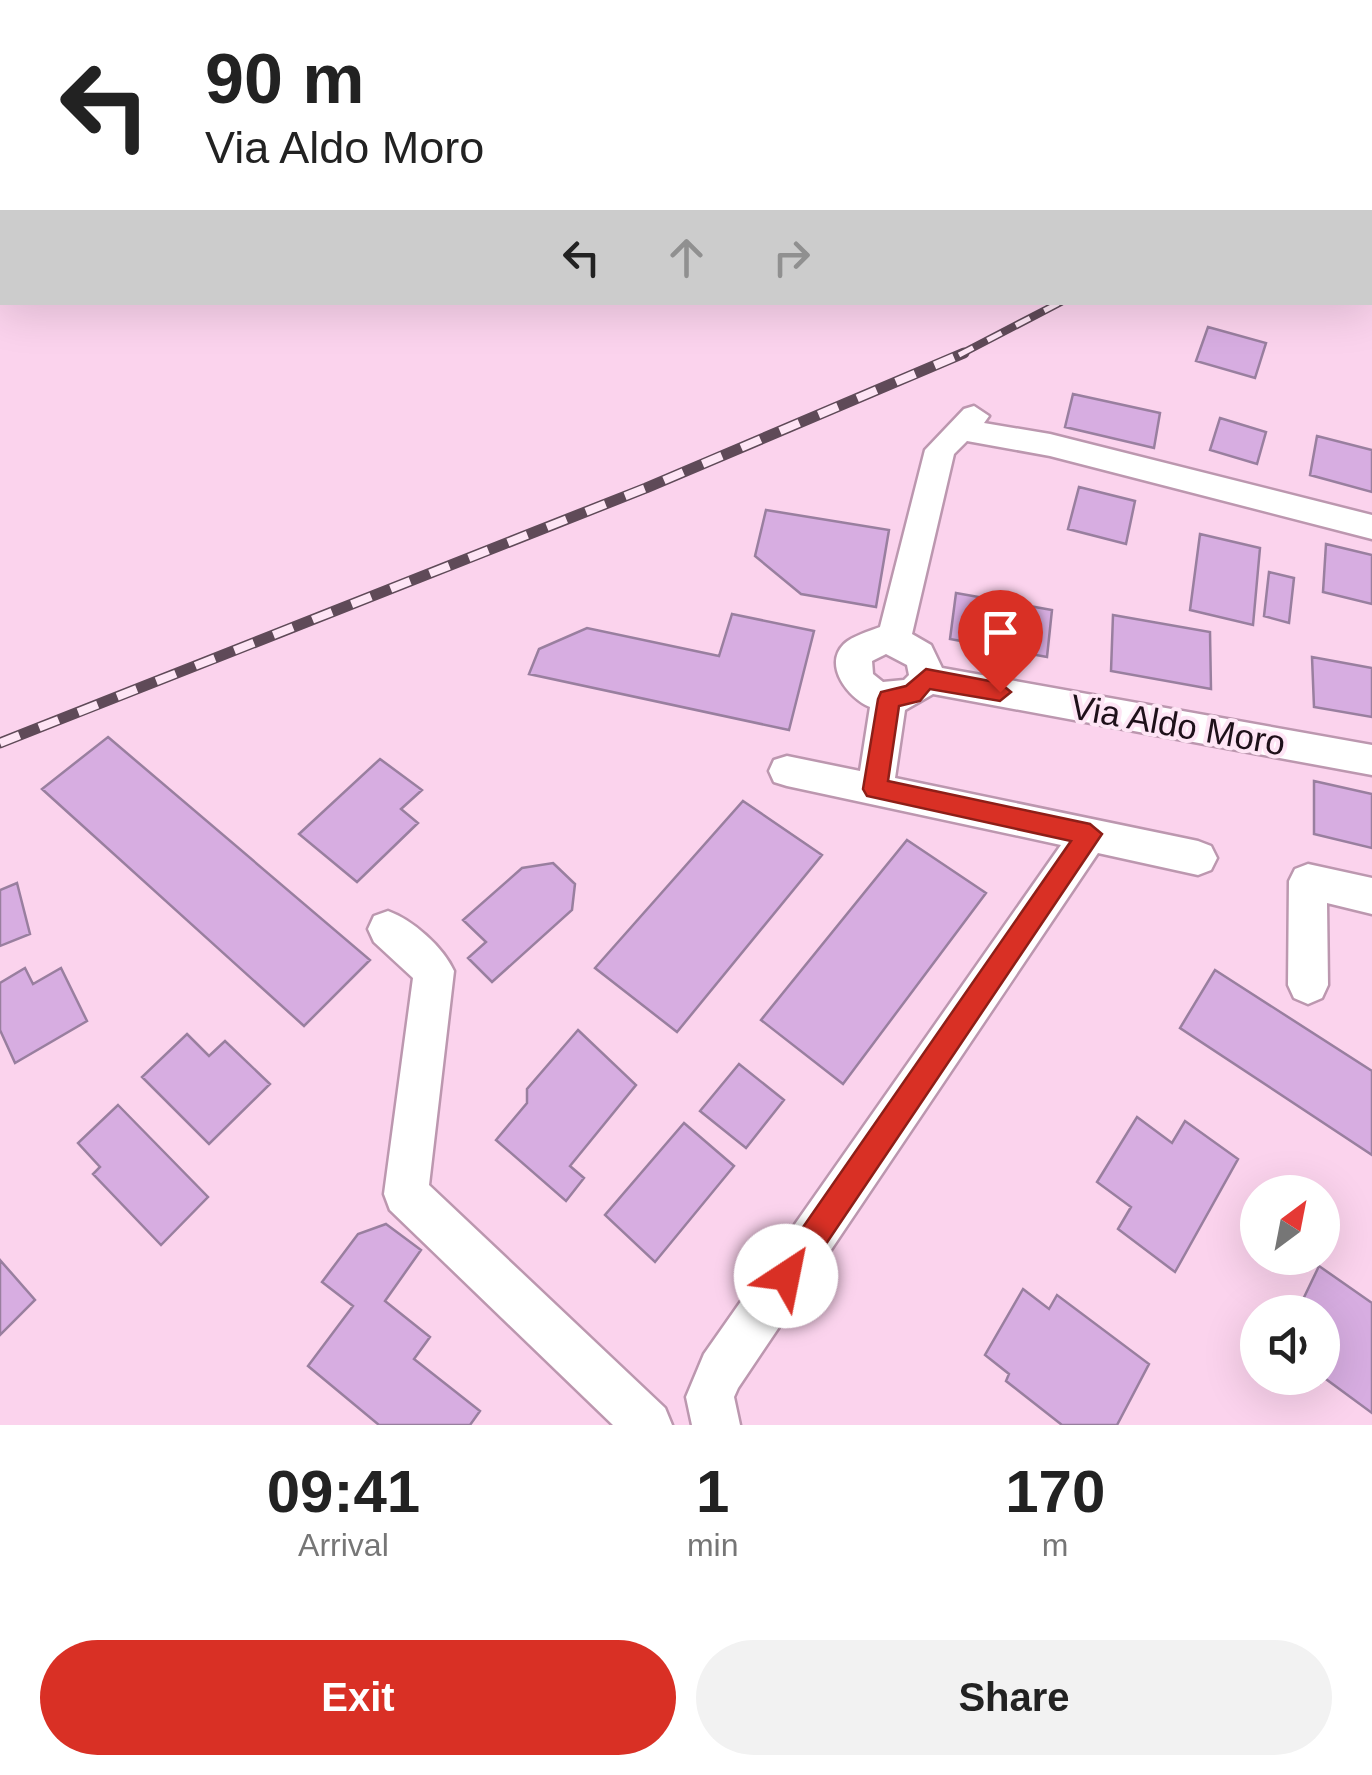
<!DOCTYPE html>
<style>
:root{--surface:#fff;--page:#f2f2f2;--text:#222;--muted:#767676;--accent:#d93025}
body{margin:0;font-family:Helvetica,sans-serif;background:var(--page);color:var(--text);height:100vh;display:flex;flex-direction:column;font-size:38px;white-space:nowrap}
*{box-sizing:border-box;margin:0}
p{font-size:32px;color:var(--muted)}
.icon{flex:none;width:55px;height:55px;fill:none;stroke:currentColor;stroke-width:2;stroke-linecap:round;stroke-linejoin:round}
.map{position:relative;height:1425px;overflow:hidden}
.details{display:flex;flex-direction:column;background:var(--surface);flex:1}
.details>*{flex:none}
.guide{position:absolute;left:0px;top:0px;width:1372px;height:305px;box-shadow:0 10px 40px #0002;background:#fff;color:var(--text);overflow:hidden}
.needle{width:65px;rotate:32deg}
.fabs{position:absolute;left:1240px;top:1175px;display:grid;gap:20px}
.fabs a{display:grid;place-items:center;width:100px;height:100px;border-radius:50%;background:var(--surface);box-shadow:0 10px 40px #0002;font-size:50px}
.pin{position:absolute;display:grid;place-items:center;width:85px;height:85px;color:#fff;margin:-102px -42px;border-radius:50% 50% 50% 0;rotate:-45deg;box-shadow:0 0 10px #0007}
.pin .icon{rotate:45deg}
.me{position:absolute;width:110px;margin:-55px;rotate:34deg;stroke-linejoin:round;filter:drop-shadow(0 0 8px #0008)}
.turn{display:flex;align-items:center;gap:35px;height:210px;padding:0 40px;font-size:45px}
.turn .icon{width:130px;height:130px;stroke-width:2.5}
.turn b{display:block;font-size:70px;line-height:85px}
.lanes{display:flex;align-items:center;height:95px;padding:0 40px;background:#0003;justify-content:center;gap:50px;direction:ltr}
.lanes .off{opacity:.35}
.eta{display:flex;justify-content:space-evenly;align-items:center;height:170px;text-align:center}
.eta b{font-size:60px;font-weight:600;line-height:70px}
.action{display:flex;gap:20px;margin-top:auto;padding:20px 40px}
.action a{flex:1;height:115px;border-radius:60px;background:var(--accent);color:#fff;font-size:40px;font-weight:600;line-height:115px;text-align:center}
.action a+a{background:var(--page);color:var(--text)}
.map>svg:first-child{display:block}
.building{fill:#d7ade1;stroke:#997f9f;stroke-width:2.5}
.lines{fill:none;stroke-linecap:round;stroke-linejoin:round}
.street-casing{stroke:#bc97af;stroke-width:5}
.street{fill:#fff;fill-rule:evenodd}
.rail-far1-casing{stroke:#5f4a58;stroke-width:8}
.rail-casing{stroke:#5f4a58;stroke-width:11}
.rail-far1{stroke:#fee5f5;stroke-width:5;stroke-dasharray:16;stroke-linecap:butt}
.rail{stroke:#fee5f5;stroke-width:8;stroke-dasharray:21;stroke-linecap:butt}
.route{fill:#d93025;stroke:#8d1f18;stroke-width:2.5}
.labels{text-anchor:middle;stroke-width:8;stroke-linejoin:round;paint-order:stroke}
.street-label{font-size:35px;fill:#1e111a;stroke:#fee5f5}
</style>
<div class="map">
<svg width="1372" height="1425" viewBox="0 0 1372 1425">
<rect width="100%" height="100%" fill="#fbd3ed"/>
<path class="building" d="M1208,327L1266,343L1255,378L1196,361Z
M1073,394L1160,413L1154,448L1065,427Z
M1220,418L1266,432L1257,464L1210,450Z
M1317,436L1372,450V492L1310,475Z
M1079,487L1135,501L1126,544L1068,529Z
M766,510L889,530L876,607L801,594L755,556Z
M1200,534L1260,548L1253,625L1190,610Z
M1326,544L1372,555V604L1323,592Z
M1269,572L1294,578L1289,623L1264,616Z
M956,593L1052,610L1047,657L950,639Z
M732,614L814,631L789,730L529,674L539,649L587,628L719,656Z
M1113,615L1210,632L1211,689L1111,671Z
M1312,657L1372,668V717L1314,707Z
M108,737L370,960L304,1026L42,789Z
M380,759L422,790L401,809L418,823L357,882L299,834Z
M1314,781L1372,794V848L1314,834Z
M743,801L822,855L677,1032L595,968Z
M907,840L986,893L843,1084L761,1020Z
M553,863L575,884L572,910L492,982L468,958L486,942L463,920L522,868Z
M17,883L30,934L0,946V890Z
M25,968L33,984L61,968L87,1021L15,1063L0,1030V983Z
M1215,970L1372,1071V1155L1180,1028Z
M578,1030L636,1085L570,1166L584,1178L566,1201L496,1140L527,1103V1089Z
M187,1034L209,1056L225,1041L270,1084L209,1144L142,1077Z
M739,1064L784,1100L746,1148L700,1111Z
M118,1105L208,1197L161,1245L93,1174L100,1167L78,1143Z
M1137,1117L1172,1143L1185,1121L1238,1159L1175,1272L1118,1229L1131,1207L1097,1182Z
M684,1123L734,1166L655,1262L605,1215Z
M386,1224L421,1250L385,1301L430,1337L414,1359L480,1411L470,1425H379L308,1366L353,1306L322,1282L358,1234Z
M0,1260L35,1300L0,1335Z
M1319,1266L1372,1303V1413L1323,1377L1320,1383L1313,1378H1322V1312H1297Z
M1023,1289L1049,1309L1057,1295L1149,1364L1117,1425H1062L1006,1381L1009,1374L985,1355Z"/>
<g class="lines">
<g class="street-casing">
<path id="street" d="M1370,75L1372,76V90L1370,89Z
M974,406L989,416L984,423L1050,434L1372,515V539L1050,456L967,441L954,454L912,634L931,645L942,668L1372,745V775L933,694L905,710L895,778L1198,841L1211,846L1217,858L1211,870L1198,875L1098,853L738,1388L734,1397L740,1425H692L686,1397L704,1354L1061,845L787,786L774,782L769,771L774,760L787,756L860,771L870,707C850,699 822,666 844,644C852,636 870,631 880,627L925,450L964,409ZM886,654L907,665L909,675L904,680L883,682L873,674L872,661Z
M1308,864L1372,878V914L1327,903L1328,985L1322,998L1308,1004L1294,998L1288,985L1289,881L1295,869Z
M388,911C413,920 443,947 454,971L429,1185L665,1408L672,1425H613L390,1210L384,1194L413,978L374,942L368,929L374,916Z"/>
</g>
<use href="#street" class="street"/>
<g class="rail-far1-casing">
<path id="rail-far1" d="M959,355L1061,302"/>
</g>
<g class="rail-casing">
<path id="rail" d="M0,743L646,488L964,353"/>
</g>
<use href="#rail-far1" class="rail-far1"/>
<use href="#rail" class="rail"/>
</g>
<path class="route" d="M926,669L1000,683L1011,692L1000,701L930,689L920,701L899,706L888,781L1090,824L1102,834L797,1287L786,1291L776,1287L772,1276L776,1266L1071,841L867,796L863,789L878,699L881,692L906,686Z"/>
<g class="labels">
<g class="street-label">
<text transform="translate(1178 725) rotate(10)" y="12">Via Aldo Moro</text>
</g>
</g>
</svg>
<div class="fabs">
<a><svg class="needle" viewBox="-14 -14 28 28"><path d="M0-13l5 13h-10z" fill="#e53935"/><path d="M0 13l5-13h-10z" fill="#767676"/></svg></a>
<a><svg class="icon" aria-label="sound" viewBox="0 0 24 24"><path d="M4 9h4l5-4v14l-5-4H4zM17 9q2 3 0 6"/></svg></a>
</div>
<div class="pin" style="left:1000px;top:692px;background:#d93025"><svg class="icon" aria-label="arrive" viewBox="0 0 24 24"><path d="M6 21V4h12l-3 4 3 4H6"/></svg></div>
<svg class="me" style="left:786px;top:1276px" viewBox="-20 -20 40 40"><circle r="19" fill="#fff"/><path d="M0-13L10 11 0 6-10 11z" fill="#d93025"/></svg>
<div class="guide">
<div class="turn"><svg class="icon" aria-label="left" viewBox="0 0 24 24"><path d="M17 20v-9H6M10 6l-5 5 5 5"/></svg><div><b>90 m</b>Via Aldo Moro</div></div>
<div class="lanes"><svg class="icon" aria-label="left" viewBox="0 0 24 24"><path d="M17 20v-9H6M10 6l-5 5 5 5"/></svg><svg class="icon off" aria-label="ahead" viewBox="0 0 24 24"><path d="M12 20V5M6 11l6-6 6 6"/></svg><svg class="icon off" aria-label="right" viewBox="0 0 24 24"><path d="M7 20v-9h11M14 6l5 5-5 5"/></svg></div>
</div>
</div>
<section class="details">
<div class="eta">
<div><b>09:41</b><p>Arrival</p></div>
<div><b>1</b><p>min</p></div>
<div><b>170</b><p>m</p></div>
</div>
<div class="action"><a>Exit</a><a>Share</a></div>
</section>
